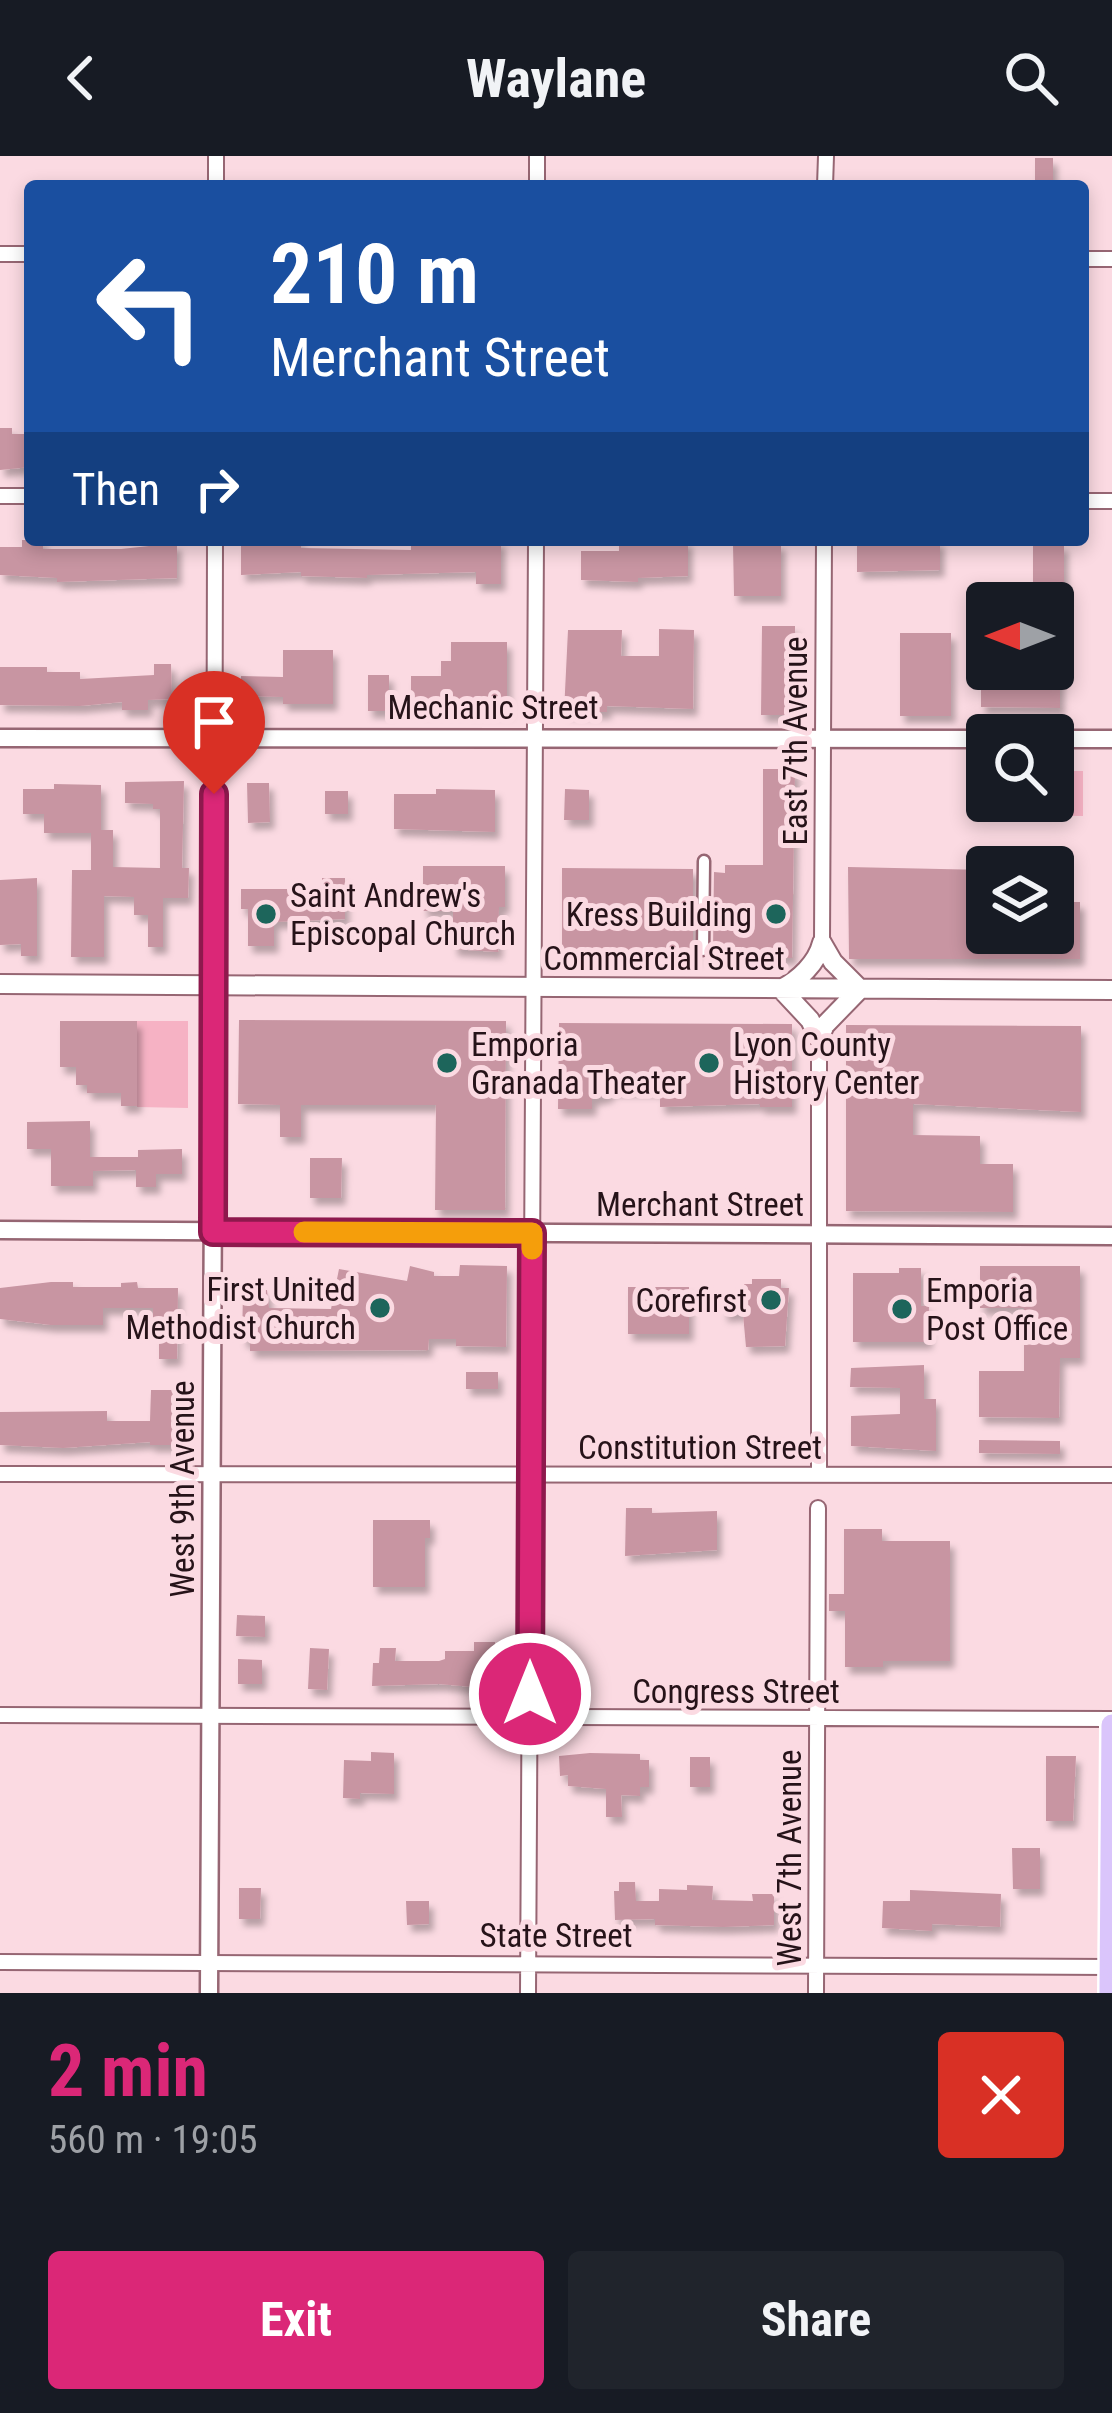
<!DOCTYPE html>
<meta charset="utf-8">
<style>
:root{--surface:#171b24;--page:#20242c;--text:#f1f3f6;--muted:#9ea1a6;--accent:#db2777}
body{margin:0;font-family:"Roboto Condensed",sans-serif;background:var(--page);color:var(--text);height:100vh;display:flex;flex-direction:column;font-size:45px;white-space:nowrap}
*{box-sizing:border-box;margin:0}
p{font-size:39px;color:var(--muted)}
.icon{flex:none;width:66px;height:66px;fill:none;stroke:currentColor;stroke-width:2;stroke-linecap:round;stroke-linejoin:round}
.map{position:relative;height:1837px;overflow:hidden}
.drawer{display:flex;flex-direction:column;background:var(--surface);flex:1}
.drawer>*{flex:none}
.guide{position:absolute;left:24px;top:24px;width:1065px;height:366px;border-radius:12px;box-shadow:0 6px 18px #0003;background:#1a4fa0;color:#fff;overflow:hidden}
.needle{width:78px;rotate:270deg}
.controls{position:absolute;left:966px;top:426px;display:grid;gap:24px}
.controls a{display:grid;place-items:center;width:108px;height:108px;border-radius:12px;background:var(--surface);box-shadow:0 6px 18px #0003;font-size:60px}
.pin{position:absolute;display:grid;place-items:center;width:102px;height:102px;color:#fff;margin:-123px -51px;border-radius:50% 50% 50% 0;rotate:-45deg;box-shadow:0 0 12px #0007}
.pin .icon{rotate:45deg}
.me{position:absolute;width:132px;margin:-66px;rotate:0deg;stroke-linejoin:round;filter:drop-shadow(0 0 9px #0008)}
.turn{display:flex;align-items:center;gap:42px;height:252px;padding:0 48px;font-size:54px}
.turn .icon{width:156px;height:156px;stroke-width:2.5}
.turn b{display:block;font-size:84px;line-height:102px}
.then{display:flex;align-items:center;height:114px;padding:0 48px;background:#0003;gap:24px;font-size:45px}
.round{display:grid;place-items:center;flex:none;width:126px;height:126px;border-radius:12px;background:var(--page)}
.overview{display:flex;align-items:center;justify-content:space-between;height:204px;padding:0 48px}
h1{font-size:72px;font-weight:700;line-height:90px;color:var(--accent)}
.button{display:flex;gap:24px;margin-top:auto;padding:24px 48px}
.button a{flex:1;height:138px;border-radius:12px;background:var(--accent);color:#fff;font-size:48px;font-weight:700;line-height:138px;text-align:center}
.button a+a{background:var(--page);color:var(--text)}
header{display:flex;justify-content:space-between;align-items:center;height:156px;padding:0 48px;background:var(--surface);font-size:54px;font-weight:700}
.map>svg:first-child{display:block}
.green{fill:#f6b2c4}
.building{fill:#c895a2;filter:url(#shadow)}
.lines{fill:none;stroke-linecap:round;stroke-linejoin:round}
.pedestrian-casing{stroke:#966673;stroke-width:15}
.minor-casing{stroke:#966673;stroke-width:18}
.tertiary-casing{stroke:#966673;stroke-width:21}
.secondary-casing{stroke:#966673;stroke-width:22}
.primary-casing{stroke:#fff;stroke-width:26}
.pedestrian{stroke:#fff;stroke-width:10}
.minor{stroke:#fff;stroke-width:14}
.tertiary{stroke:#fff;stroke-width:16}
.secondary{stroke:#fff;stroke-width:18}
.primary{stroke:#dac5fb;stroke-width:21}
.route-casing{stroke:#8e194d;stroke-width:30}
.route{stroke:#db2777;stroke-width:21}
.slow{stroke:#f59e0b;stroke-width:21}
.poi-dot{fill:#1d655b;stroke:#fbdae2;stroke-width:4.5}
.labels{text-anchor:middle;stroke-width:10;stroke-linejoin:round;paint-order:stroke}
.street-label{font-size:33px;fill:#261319;stroke:#fbdae2}
.poi-label{font-size:33px;fill:#261319;stroke:#fbdae2;text-anchor:start}
</style>
<header><svg class="icon" aria-label="back" viewBox="0 0 24 24"><path d="M15 5l-7 7 7 7"/></svg>Waylane<svg class="icon" aria-label="search" viewBox="0 0 24 24"><circle cx="10" cy="10" r="6"/><path d="M15 15l6 6"/></svg></header>
<div class="map">
<svg width="1112" height="1837" viewBox="0 0 1112 1837">
<defs>
<filter id="shadow"><feDropShadow dx="4.5" dy="7" stdDeviation="3" flood-color="#0004"/></filter>
</defs>
<rect width="100%" height="100%" fill="#fbdae2"/>
<path class="green" d="M1053,615H1083V660L1017,659V645H1053Z
M137,865H188V952L137,951Z"/>
<path class="building" d="M1035,2H1053V30H1035Z
M0,272H12V278H30V311L0,314Z
M22,384H43V393H121L177,387V422L57,426V422L0,419V391H22Z
M274,384H301V392L411,394V388L501,384V428H476V416L367,419V422L301,420V416L241,419V390H274Z
M645,384H688V420L638,422V426L581,424V395H619V387H645Z
M857,384H940V414L857,416Z
M781,387V440H734L733,388Z
M1033,388H1064V441H1033Z
M762,470H795V559H761Z
M659,473L694,474L693,553L607,550V556H564L568,474H622L621,500H659Z
M900,477H951V560H900Z
M451,486H507V555L411,553V520H441V505H451Z
M283,494H333V548H283V541L240,540L241,520L283,521Z
M154,508H171L172,543L148,544V554H122V546L80,550L0,549V511H47V516H80V523L154,519Z
M981,513L1060,514V552L981,551Z
M368,519H389V555H368Z
M763,613H795L792,802H709L713,794L714,716L725,717V709H763Z
M184,625L182,712H189L188,742H163V791H148V759H134V741L104,740V801H71L72,714H91V677H44V658H23V633H54V628L101,629V674H113V711L160,712V653H153V648L125,647V626Z
M247,627H269L270,666L248,667Z
M436,633L495,634V676L394,673V638H436Z
M565,633L589,634V664H564Z
M325,635H348V658H325Z
M423,710H505V751H499L498,796L453,793V755H423Z
M848,711L987,714V777H1053V759H1063V746H1080V803H849Z
M562,712L693,713V794L697,802L562,801Z
M37,722V800H21V788L0,789V724Z
M322,722H345V763L274,766V790H248V753H241V733H322Z
M239,864L506,865L505,1054H435L436,949H301V981H280V949L238,948Z
M60,865H137V950H121V937H87V929H76V911H60Z
M559,867L792,868V951H760V948L660,951V934H610L609,939L592,943V953H558Z
M846,869L1081,870V956L913,948V979L980,980V1008H1013V1056L846,1055Z
M90,965V1001H138V994L182,993V1018H156V1031H136V1014L93,1015V1030H51V993H27V966Z
M310,1002H342L341,1042H310Z
M460,1109L507,1110L506,1191L456,1190V1183H429L428,1194L250,1195V1185H242L243,1136L267,1134L269,1152L331,1153L339,1113L407,1125L410,1110L434,1116V1120H459Z
M980,1110H1080V1202H1060L1059,1262L979,1261V1215H1024V1152H980Z
M899,1112H921V1150H929L928,1186H853V1117H899Z
M752,1123H781V1132H789L785,1190L746,1191L743,1158L723,1159V1137H744V1128H752Z
M51,1126H73V1131H121V1127L137,1126L138,1132H178L177,1203H159V1167H153V1152H103V1169H51L0,1163V1132Z
M628,1131H689V1178H628Z
M924,1209V1243H936V1295L851,1290V1260L900,1258V1232L850,1231L851,1212Z
M466,1216H498V1233H466Z
M151,1234H184L183,1289H150V1286L63,1292L0,1289V1256L107,1255V1265H150Z
M979,1284L1060,1285V1298L979,1297Z
M626,1352H652V1357L717,1355V1394L625,1400Z
M373,1364H430V1382H425V1431H373Z
M844,1373H882V1385H950V1505H883V1511H845V1455H829V1438H844Z
M237,1459L265,1460V1481L236,1480Z
M474,1486H495L496,1533L439,1528L372,1530L373,1507H379L380,1492H396L395,1505H439L445,1503V1495H474Z
M310,1492L329,1493L327,1534L308,1533Z
M238,1503L262,1504V1528H238Z
M371,1596L394,1597V1638L360,1637V1643L343,1642L344,1604L371,1605Z
M590,1597L640,1598V1604H649V1631H640V1640L621,1639L622,1661H606V1633L568,1630V1619L560,1620L559,1600Z
M1046,1600H1076L1073,1665H1046Z
M690,1601H710V1631H690Z
M1012,1692H1040V1733H1013Z
M619,1726H635L636,1745H659V1733L687,1734V1729L713,1730L712,1744L753,1745L752,1738H774V1769L723,1771L655,1769V1763L615,1764L614,1735H619Z
M239,1732H261L260,1763H239Z
M910,1734L1001,1738L1000,1771L932,1768V1775L882,1772L883,1745H910Z
M406,1745H429V1768L407,1769Z"/>
<g class="lines">
<g class="pedestrian-casing">
<path id="pedestrian" d="M703,794L704,705"/>
</g>
<g class="minor-casing">
<path id="minor" d="M537,0V30
M216,30V0
M825,30L826,0
M0,98H30
M1083,103H1112
M0,340H30
M1083,345H1112
M822,787L824,384
M214,830L215,384
M819,1317V882
M0,1318L1112,1319
M0,1559L1112,1563
M0,1806L1110,1811
M528,1837L536,384
M816,1837L818,1352"/>
</g>
<g class="tertiary-casing">
<path id="tertiary" d="M0,582L987,583
M1053,583H1112
M0,1074L1112,1080
M209,1837L214,830"/>
</g>
<g class="secondary-casing">
<path id="secondary" d="M0,828L1112,834
M819,882L810,864L781,833C799,824 817,807 822,787
M819,882L825,869L860,833L833,806L822,787"/>
</g>
<g class="primary-casing">
<path id="primary" d="M1110,1837L1112,1569"/>
</g>
<use href="#pedestrian" class="pedestrian"/>
<use href="#minor" class="minor"/>
<use href="#tertiary" class="tertiary"/>
<use href="#secondary" class="secondary"/>
<use href="#primary" class="primary"/>
</g>
<g class="lines">
<g class="route-casing">
<path id="route" d="M214,638L213,1076L532,1077L530,1538"/>
</g>
<use href="#route" class="route"/>
<path class="slow" d="M304,1076L532,1077V1093"/>
</g>
<g class="poi-dot">
<circle cx="266" cy="758" r="12"/>
<circle cx="776" cy="758" r="12"/>
<circle cx="447" cy="907" r="12"/>
<circle cx="709" cy="907" r="12"/>
<circle cx="771" cy="1144" r="12"/>
<circle cx="380" cy="1152" r="12"/>
<circle cx="902" cy="1153" r="12"/>
</g>
<g class="labels">
<g class="street-label">
<text x="493" y="563">Mechanic Street</text>
<text transform="translate(795 585) rotate(-90)" y="12">East 7th Avenue</text>
<text x="664" y="814">Commercial Street</text>
<text x="700" y="1060">Merchant Street</text>
<text x="700" y="1303">Constitution Street</text>
<text transform="translate(182 1333) rotate(-90)" y="12">West 9th Avenue</text>
<text x="736" y="1547">Congress Street</text>
<text transform="translate(789 1702) rotate(-90)" y="12">West 7th Avenue</text>
<text x="556" y="1791">State Street</text>
</g>
<g class="poi-label">
<text x="290" y="751">Saint Andrew's<tspan x="290" dy="38">Episcopal Church</tspan></text>
<text x="752" y="770" text-anchor="end">Kress Building</text>
<text x="471" y="900">Emporia<tspan x="471" dy="38">Granada Theater</tspan></text>
<text x="733" y="900">Lyon County<tspan x="733" dy="38">History Center</tspan></text>
<text x="356" y="1145" text-anchor="end">First United<tspan x="356" dy="38">Methodist Church</tspan></text>
<text x="926" y="1146">Emporia<tspan x="926" dy="38">Post Office</tspan></text>
<text x="747" y="1156" text-anchor="end">Corefirst</text>
</g>
</g>
</svg>
<div class="controls">
<a><svg class="needle" viewBox="-14 -14 28 28"><path d="M0-13l5 13h-10z" fill="#e53935"/><path d="M0 13l5-13h-10z" fill="#9ea1a6"/></svg></a>
<a><svg class="icon" aria-label="search" viewBox="0 0 24 24"><circle cx="10" cy="10" r="6"/><path d="M15 15l6 6"/></svg></a>
<a><svg class="icon" aria-label="layers" viewBox="0 0 24 24"><path d="M12 4l9 5-9 5-9-5zM3 14l9 5 9-5"/></svg></a>
</div>
<div class="pin" style="left:214px;top:638px;background:#d93025"><svg class="icon" aria-label="arrive" viewBox="0 0 24 24"><path d="M6 21V4h12l-3 4 3 4H6"/></svg></div>
<svg class="me" style="left:530px;top:1538px" viewBox="-20 -20 40 40"><circle r="17" fill="#db2777" stroke="#fff" stroke-width="3"/><path d="M0-11L8 9 0 5-8 9z" fill="#fff"/></svg>
<div class="guide">
<div class="turn"><svg class="icon" aria-label="left" viewBox="0 0 24 24"><path d="M17 20v-9H6M10 6l-5 5 5 5"/></svg><div><b>210 m</b>Merchant Street</div></div>
<div class="then">Then<svg class="icon" aria-label="right" viewBox="0 0 24 24"><path d="M7 20v-9h11M14 6l5 5-5 5"/></svg></div>
</div>
</div>
<section class="drawer">
<div class="overview"><div><h1>2 min</h1><p>560 m · 19:05</p></div><a class="round" style="background:#d93025;color:#fff"><svg class="icon" aria-label="close" viewBox="0 0 24 24"><path d="M6 6l12 12M18 6L6 18"/></svg></a></div>
<div class="button"><a>Exit</a><a>Share</a></div>
</section>
